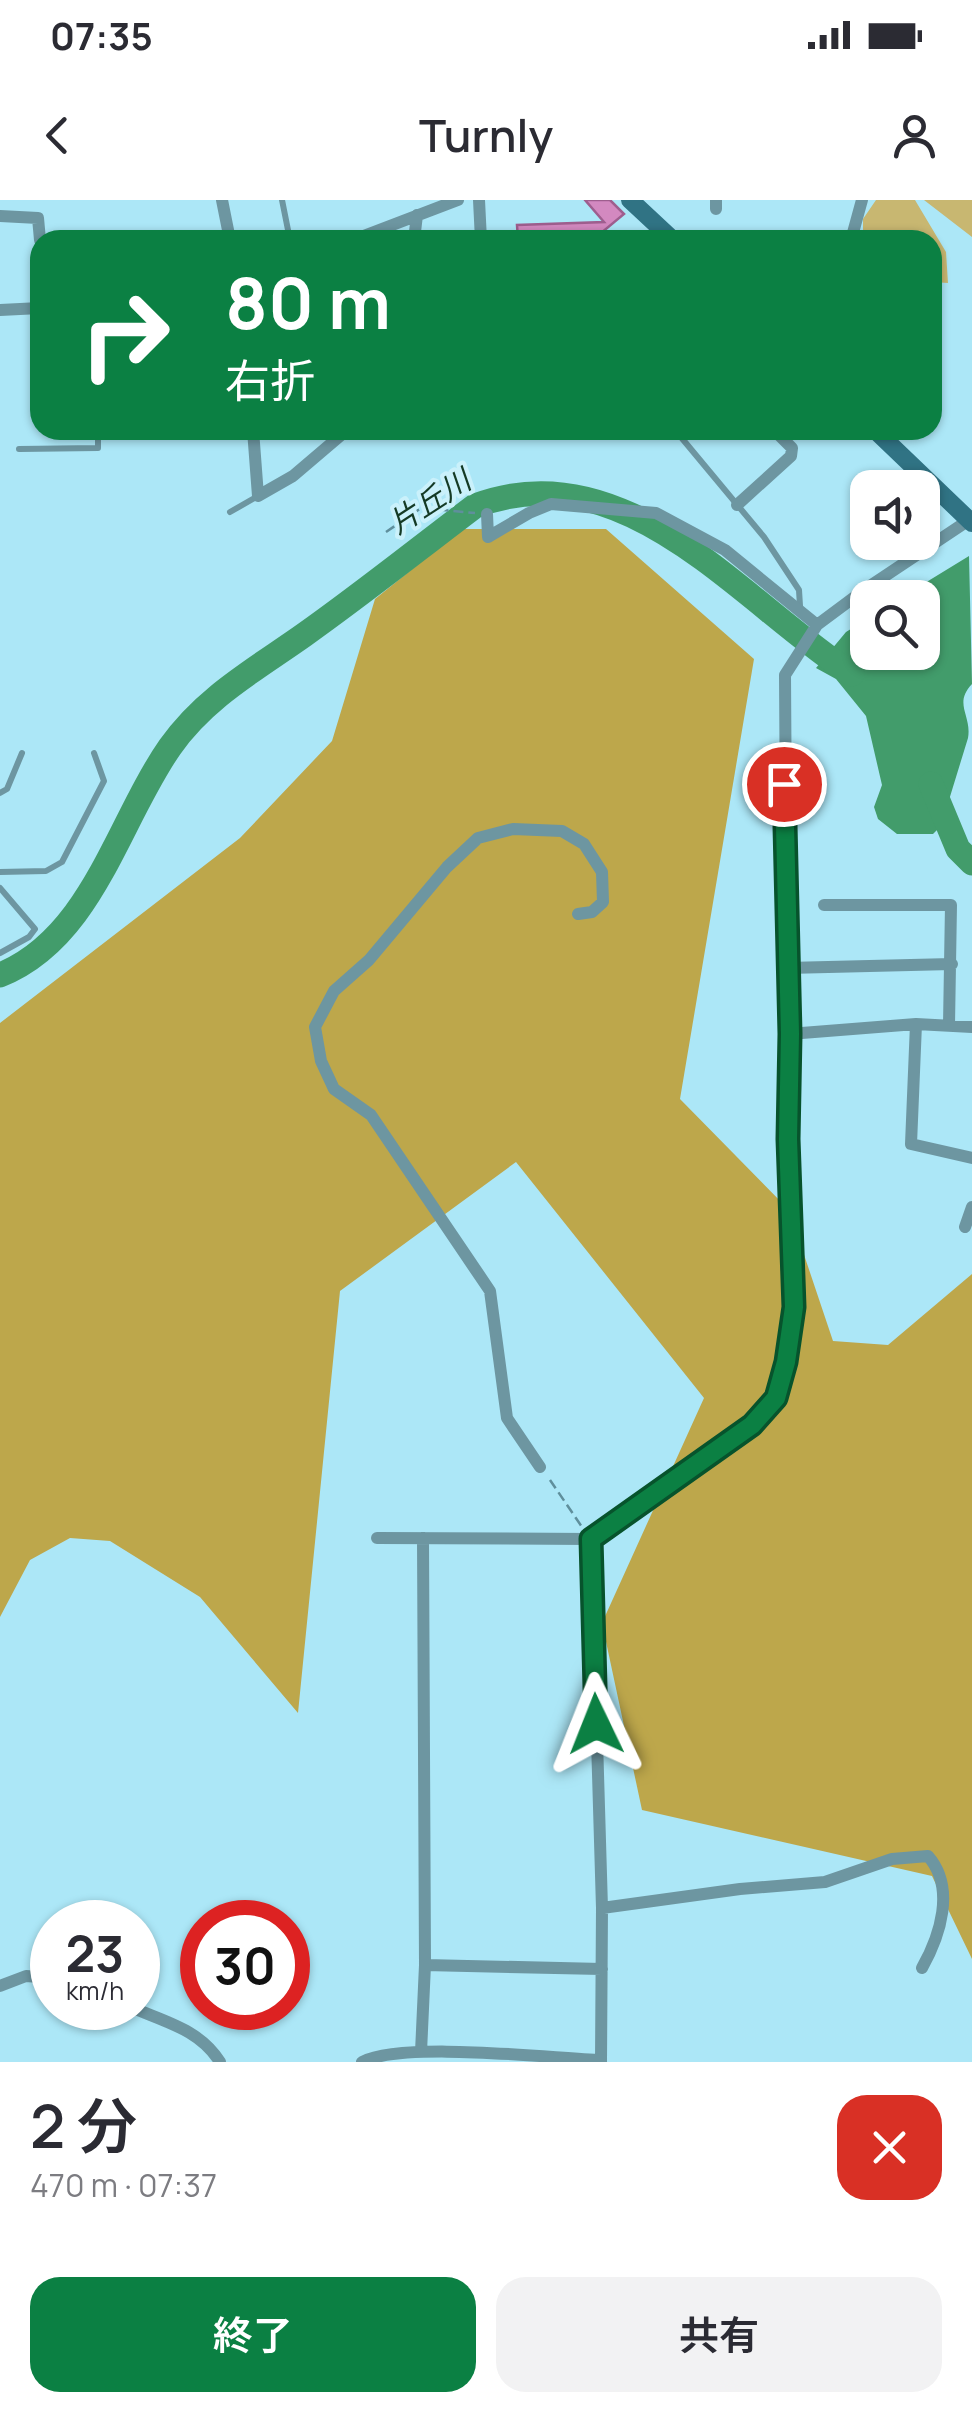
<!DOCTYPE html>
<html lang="ja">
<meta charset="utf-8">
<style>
:root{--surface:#fff;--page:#f2f2f3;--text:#2b2b33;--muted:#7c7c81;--accent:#0b8043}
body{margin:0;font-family:Manrope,"Noto Sans JP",sans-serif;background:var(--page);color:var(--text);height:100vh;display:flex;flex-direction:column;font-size:38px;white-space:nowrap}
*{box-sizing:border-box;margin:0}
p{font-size:32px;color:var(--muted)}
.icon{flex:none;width:55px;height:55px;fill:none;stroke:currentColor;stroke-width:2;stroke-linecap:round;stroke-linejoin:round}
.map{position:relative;height:1862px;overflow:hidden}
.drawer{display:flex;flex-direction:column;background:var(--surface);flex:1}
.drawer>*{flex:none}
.hud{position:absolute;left:30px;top:30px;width:912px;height:210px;border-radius:30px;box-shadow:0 2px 8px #0004;background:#0b8043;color:#fff;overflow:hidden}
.fabs{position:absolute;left:850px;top:270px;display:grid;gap:20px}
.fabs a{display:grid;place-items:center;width:90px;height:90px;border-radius:20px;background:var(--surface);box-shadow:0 2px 8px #0004;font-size:50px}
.speed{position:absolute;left:30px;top:1700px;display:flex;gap:20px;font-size:50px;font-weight:700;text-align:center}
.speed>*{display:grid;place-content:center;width:130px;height:130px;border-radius:50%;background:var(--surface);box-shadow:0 2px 8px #0004;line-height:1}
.speed small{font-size:25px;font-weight:400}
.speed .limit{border:15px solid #d22;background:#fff;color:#111}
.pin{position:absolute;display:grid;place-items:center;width:85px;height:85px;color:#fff;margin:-42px;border:5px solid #fff;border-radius:50%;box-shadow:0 2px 10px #0007}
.me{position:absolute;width:110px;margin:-55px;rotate:358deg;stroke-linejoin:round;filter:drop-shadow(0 0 8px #0008)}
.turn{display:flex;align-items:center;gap:35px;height:210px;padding:0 30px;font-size:45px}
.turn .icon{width:130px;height:130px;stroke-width:2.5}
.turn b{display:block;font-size:70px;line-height:85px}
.round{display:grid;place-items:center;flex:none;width:105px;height:105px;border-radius:30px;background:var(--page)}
.overview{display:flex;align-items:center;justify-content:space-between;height:170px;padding:0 30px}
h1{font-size:60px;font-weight:600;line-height:75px}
.cta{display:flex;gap:20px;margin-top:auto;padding:20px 30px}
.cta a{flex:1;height:115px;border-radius:30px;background:var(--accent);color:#fff;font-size:40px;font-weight:600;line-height:115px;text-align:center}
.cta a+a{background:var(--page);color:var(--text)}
.status{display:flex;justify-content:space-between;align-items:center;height:70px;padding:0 50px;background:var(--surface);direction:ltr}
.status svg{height:28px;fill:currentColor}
header{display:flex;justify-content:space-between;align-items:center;height:130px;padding:0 30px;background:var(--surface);font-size:45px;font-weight:600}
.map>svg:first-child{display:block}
.green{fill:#c8b771}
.forest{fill:#bda74b}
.water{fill:#429c6b}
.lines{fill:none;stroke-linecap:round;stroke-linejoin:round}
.river{stroke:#429c6b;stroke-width:25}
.building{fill:#d389c0;stroke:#9e5e8e;stroke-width:2.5}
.path{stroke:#5f8f9c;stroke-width:2.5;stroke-dasharray:10 5;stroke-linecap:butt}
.lane{stroke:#6d96a1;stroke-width:6}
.street{stroke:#6d96a1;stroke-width:12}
.secondary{stroke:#307384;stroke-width:18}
.route-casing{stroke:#07532c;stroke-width:25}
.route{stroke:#0b8043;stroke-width:18}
.labels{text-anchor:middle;stroke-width:8;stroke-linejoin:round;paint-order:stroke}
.water-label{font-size:30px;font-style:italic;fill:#143a25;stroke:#caf1fb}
</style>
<div class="status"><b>07:35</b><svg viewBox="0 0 49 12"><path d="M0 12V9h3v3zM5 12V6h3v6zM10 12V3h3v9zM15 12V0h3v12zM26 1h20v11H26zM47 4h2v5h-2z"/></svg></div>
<header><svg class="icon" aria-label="back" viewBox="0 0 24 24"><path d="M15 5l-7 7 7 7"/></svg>Turnly<svg class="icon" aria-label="person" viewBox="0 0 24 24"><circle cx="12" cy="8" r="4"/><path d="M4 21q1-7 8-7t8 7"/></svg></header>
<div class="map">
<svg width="972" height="1862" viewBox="0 0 972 1862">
<rect width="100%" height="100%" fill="#ace7f7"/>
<path class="green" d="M876,0H915L946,52L948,83L933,82L932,40H863V19Z
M924,0H972V37Z"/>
<path class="forest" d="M462,329H606L754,459L680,899L789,1010L833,1141L888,1145L972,1074V1759L932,1676L642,1610L602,1423L704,1198L516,962L340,1091L298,1513L200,1397L110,1341L70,1338L30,1360L0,1417V823L240,638L332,541L375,399Z"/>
<path class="water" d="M969,356L972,484C953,504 972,515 968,538L941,626L933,634H897L878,619L874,607L882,585L866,516L836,479L816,468L846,432L867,419L868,452H922V398L902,397Z"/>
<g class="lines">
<path class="river" d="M931,584L958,649L972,663
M0,775C92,738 117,623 170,547C205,497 256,469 304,435C362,394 418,349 475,306C625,249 740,401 852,474"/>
</g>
<path class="building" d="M585,0H610L624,14L601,33V40H518L517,25L604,22Z"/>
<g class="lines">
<path class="path" d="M386,332L421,308L475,313
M550,1280L582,1327"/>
<path class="lane" d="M282,0L290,40
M675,230L764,337L799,390L800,406
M19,249L98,248V230
M230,312L258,296
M0,593L7,589L22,553
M0,672L46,671L62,662L104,581L94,553
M0,688L35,729L29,737L0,753"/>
<path class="street" d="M222,0L230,40
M479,0L481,40
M716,9V0
M0,16L38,18L40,40
M353,40L458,0
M414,40L417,15
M851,40L862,0
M0,110L40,108
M253,230L258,296L293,276L347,230
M737,305L791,256L792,248L774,230
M487,314L488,337L529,313L551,304L656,313L725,350L817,425
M824,705H951L949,825
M787,768L952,764
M916,824L911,944L972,958
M789,834L916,824L972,827
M965,1027L972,1007
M540,1267L507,1218L490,1091L371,915L334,889L321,861L315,827L334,791L369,760L447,667L478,638L513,629L562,631L584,644L602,672L603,702L592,712L578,714
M377,1338L591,1339L752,1225L776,1198L787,1162L794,1107L788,939L785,475L817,425L864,390L972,318
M591,1339L602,1708L601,1862
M602,1708L740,1689L825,1682L892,1659L928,1656C956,1688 940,1736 922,1768
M425,1765L602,1769
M0,1786L26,1776L52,1778
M133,1808C166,1822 200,1830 220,1862
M421,1852L425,1765L423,1338
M362,1862C404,1841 548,1858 601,1860"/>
<path class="secondary" d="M630,0L673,40
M875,230L972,323"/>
</g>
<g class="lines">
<g class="route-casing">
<path id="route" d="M596,1524L591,1339L752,1225L776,1198L786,1162L794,1107L788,939L790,834L784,584"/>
</g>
<use href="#route" class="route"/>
</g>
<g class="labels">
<g class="water-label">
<text transform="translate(430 302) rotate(-33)" y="10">片丘川</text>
</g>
</g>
</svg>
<div class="fabs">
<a><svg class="icon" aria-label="sound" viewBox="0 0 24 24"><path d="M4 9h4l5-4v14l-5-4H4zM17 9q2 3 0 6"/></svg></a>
<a><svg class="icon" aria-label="search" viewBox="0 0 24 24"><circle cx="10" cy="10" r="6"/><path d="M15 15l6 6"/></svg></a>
</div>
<div class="speed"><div>23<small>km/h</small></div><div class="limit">30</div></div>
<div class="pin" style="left:784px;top:584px;background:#d93025"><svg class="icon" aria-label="arrive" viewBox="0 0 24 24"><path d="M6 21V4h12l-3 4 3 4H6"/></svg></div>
<svg class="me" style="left:596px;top:1524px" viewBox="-20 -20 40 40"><path d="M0-17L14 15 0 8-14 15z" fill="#0b8043" stroke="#fff" stroke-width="4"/></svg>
<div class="hud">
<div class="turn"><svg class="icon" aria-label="right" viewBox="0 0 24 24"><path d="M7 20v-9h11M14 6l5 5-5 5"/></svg><div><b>80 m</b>右折</div></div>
</div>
</div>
<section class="drawer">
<div class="overview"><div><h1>2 分</h1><p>470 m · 07:37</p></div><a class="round" style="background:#d93025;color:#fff"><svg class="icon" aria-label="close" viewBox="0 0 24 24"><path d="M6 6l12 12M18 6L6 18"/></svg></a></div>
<div class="cta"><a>終了</a><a>共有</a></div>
</section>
